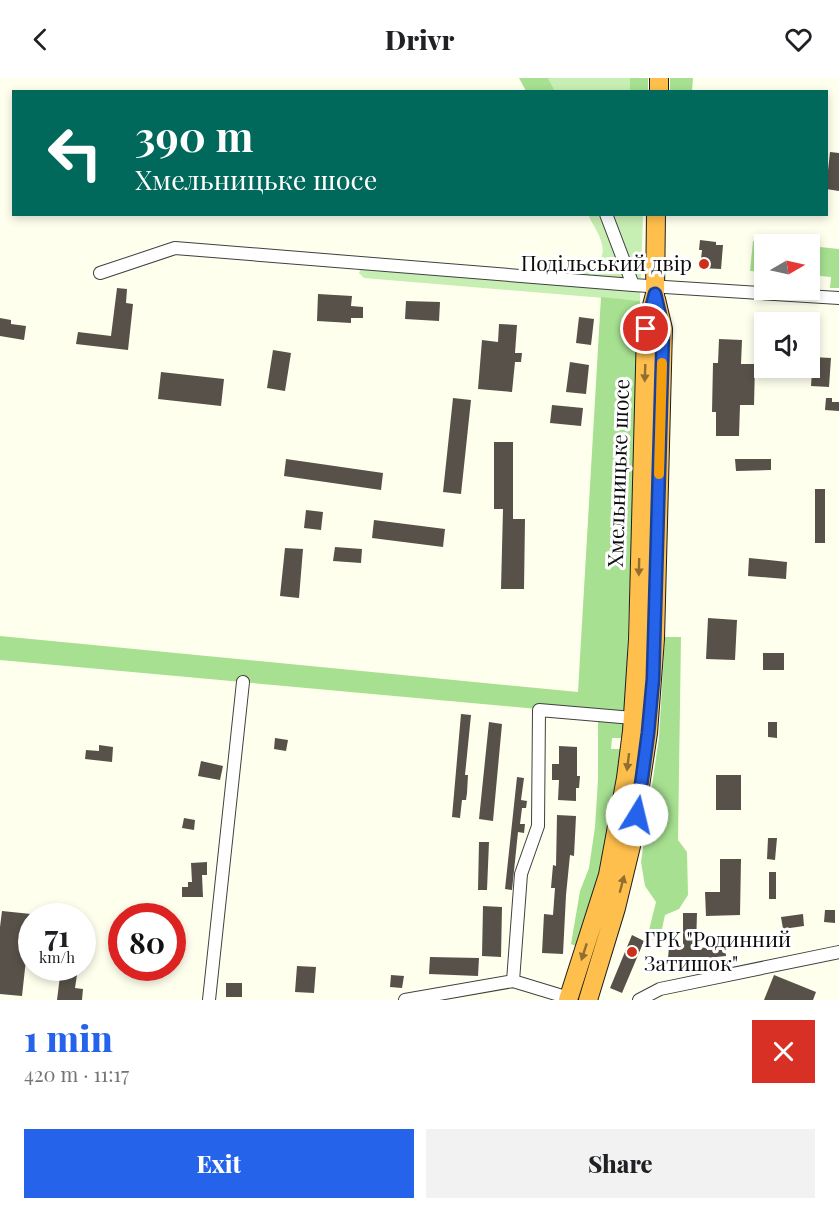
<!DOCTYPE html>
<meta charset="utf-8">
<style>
:root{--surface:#fff;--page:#f2f2f2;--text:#202124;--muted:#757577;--accent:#2563eb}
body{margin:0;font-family:"Playfair Display",serif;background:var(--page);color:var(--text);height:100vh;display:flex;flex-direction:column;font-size:22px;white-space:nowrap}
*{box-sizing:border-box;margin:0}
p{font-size:20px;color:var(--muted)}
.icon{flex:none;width:33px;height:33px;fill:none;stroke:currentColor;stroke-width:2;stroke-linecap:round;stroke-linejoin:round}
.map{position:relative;height:922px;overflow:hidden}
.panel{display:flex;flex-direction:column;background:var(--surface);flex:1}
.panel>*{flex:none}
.guide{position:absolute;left:12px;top:12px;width:816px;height:126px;border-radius:0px;box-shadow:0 3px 9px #0003;background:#00695c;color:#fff;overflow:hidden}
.needle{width:39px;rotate:81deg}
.fabs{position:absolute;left:754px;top:156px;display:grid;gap:12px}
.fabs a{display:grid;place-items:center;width:66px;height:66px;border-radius:0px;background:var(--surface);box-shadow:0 3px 9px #0003;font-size:30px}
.speed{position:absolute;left:18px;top:825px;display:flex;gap:12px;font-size:30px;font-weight:700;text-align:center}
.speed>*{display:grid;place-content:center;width:78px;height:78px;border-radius:50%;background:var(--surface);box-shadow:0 3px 9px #0003;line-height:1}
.speed small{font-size:15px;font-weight:400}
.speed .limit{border:9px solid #d22;background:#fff;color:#111}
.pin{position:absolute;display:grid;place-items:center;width:51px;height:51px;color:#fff;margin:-26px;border:3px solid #fff;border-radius:50%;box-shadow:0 2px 6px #0007}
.me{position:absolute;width:66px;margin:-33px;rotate:9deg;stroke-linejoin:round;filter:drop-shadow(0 0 4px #0008)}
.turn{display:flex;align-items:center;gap:21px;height:126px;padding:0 24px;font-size:27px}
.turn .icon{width:78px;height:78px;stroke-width:2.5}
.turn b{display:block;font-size:42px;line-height:51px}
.round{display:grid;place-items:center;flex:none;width:63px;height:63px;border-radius:0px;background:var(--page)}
.overview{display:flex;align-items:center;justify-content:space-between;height:102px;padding:0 24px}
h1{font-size:36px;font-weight:800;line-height:45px;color:var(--accent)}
.action{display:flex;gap:12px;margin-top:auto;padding:12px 24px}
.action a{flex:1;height:69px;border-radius:0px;background:var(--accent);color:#fff;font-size:24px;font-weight:800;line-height:69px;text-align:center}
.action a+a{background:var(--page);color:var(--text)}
header{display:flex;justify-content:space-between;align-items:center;height:78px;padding:0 24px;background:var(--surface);font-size:27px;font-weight:800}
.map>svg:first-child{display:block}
.green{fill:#c7eeb3}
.forest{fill:#a6e090}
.building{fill:#575149}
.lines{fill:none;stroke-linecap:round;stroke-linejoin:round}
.minor-casing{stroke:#404040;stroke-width:14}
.highway-casing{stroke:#1e1e1e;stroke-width:20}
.minor{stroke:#fff;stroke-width:12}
.highway{stroke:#ffbf4c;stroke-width:18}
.oneway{fill:#926f30}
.route-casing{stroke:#184099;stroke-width:15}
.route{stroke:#2563eb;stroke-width:10}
.slow{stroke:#f59e0b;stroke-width:10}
.poi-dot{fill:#cc3017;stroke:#fff;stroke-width:2}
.labels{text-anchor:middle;stroke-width:6;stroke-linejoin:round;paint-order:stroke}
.poi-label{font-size:21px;fill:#0d0d0d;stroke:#fff;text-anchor:end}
.street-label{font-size:21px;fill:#0d0d0d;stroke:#fff}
</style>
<header><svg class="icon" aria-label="back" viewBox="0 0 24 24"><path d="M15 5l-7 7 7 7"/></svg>Drivr<svg class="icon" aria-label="heart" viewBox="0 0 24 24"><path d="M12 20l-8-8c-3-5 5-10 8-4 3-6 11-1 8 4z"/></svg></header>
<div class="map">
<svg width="839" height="922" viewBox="0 0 839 922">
<rect width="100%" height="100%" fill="#ffe"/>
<path class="green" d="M548,0H630V13H555Z
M588,137H643L640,223L364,200L359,195L363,185L480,195L595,186C613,174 595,151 588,137Z"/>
<path class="forest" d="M519,0H548L555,13H526Z
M630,0H648V13H630Z
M670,0H693L692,13H670Z
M753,163L789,166H765V194L750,193Z
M810,168L839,171V210H830L831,199L810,197Z
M601,219L640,223L625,639L0,582V558L578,614Z
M665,559H681L678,762L687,774L688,817L679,831L665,837L662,851L654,862L647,860L656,824L645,808L641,784L659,659Z
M598,640L625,642L623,660H612L611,671H622L601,798L578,869L571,866L580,813L589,790L595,749L598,701Z"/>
<path class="building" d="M830,74L839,75V113L826,111Z
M700,162L716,164V167H723L721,191L700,190L702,172H699Z
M117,210L127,211L126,225L133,226L128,272L76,266L78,254L111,258Z
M318,216L352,218L351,228L363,229V240H351V245L317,243Z
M406,223L440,224L439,243L405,241Z
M579,239L594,241L591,267L576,265Z
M0,240L11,242V246L26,248L24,262L0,258Z
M499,246L517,247L515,275H522L521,284H515L512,314L478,311L482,262L498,264Z
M719,261L742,262L741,286H755L754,327H740L739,358H716V334H712L713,285H718Z
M273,272L291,275L285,313L267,310Z
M813,279L831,280L829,309L811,308Z
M570,284L589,287L586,316L566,314Z
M161,294L224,301L221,328L158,321Z
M453,320L471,322L461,416L443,414Z
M826,320H832V324H839V333L825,332Z
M552,327L583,330L581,348L550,345Z
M494,364H513V441H525L524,511H501L503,431H494Z
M286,381L383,395L381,412L284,398Z
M735,381H771V392L736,393Z
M815,411H825V465H815Z
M306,432L323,434L321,452L304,450Z
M374,442L445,451L443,469L372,460Z
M335,469L362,471L361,485L333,483Z
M285,470L303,471L299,520L280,518Z
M749,480L787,484L786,501L748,498Z
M708,540L737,542L735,582L706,581Z
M763,575H784V592H763Z
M461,636L471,637L465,697H468L467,715L466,722H462L460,740L452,739Z
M489,644L502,646L493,743L479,741Z
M768,644H777V660L768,659Z
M275,660L288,662L286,673L274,671Z
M99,667L113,669L112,684L85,681L86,672L99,673Z
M559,668L577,669V698H580L579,710H576V723L558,722L559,702H552V686H559Z
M201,683L223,688L220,702L198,698Z
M716,697H741V732H716Z
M517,699L524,700L521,722L527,723L526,730H522L520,746H525L524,755L518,754L512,812L505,811Z
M557,737L576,738L574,778L570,777L566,817L563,876L542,875L544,836L553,837L555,810H551L553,787L556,788Z
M184,740L195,742L194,752L182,750Z
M768,760H777L775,782L767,781Z
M479,764H489L487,812H478Z
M720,781H741L740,837L706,838L705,814H720Z
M207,784V797H202L203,819H182V809H188V804H192L191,785Z
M769,794H776V821H769Z
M483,828L502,829L501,879L482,878Z
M825,832H835V845L824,844Z
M2,833L31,836L22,918L0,916V849Z
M683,835H697L696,869L707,870V872L725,870L726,878L707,880V889L672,888V880H668L669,869H683Z
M803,836L804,848L783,851L781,839Z
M82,851L94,852L93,864L82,863Z
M632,857L644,863L622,915L610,910Z
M430,879L479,880L478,898L429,896Z
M297,888L316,889L314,915L295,914Z
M61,890H78L75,910L83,911L82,922H57Z
M391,897L404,898L402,910L390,909Z
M774,897L816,914L813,922H764Z
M226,905H242V919H226Z"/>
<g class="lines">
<g class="minor-casing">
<path id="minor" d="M606,136L633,207
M100,195L175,170L633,207L839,220
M513,903L521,796L538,748L539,632L633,640
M209,922L243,604
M405,922L513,903L569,920
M639,922L660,911L839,874"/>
</g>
<g class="highway-casing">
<path id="highway" d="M659,14V0
M568,922L608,797L626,700L632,653L638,561L646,251L655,216L656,136
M588,922L616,830L631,768L648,655L655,561L663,251L656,221"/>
</g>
<use href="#minor" class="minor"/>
<use href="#highway" class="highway"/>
</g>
<defs><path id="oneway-solid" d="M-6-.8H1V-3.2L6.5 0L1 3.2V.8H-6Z" transform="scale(1.5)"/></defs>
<g class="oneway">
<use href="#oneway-solid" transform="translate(645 295) rotate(92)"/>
<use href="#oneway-solid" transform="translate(639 489) rotate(91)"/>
<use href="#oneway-solid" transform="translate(628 684) rotate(97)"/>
<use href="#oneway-solid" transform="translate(622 806) rotate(-75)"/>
<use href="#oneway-solid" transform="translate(584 874) rotate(108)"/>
</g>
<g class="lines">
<g class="route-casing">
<path id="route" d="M637,737L648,655L653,601L663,251L655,216L646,251"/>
</g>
<use href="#route" class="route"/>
<path class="slow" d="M659,396L662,285"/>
</g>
<g class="poi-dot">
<circle cx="704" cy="186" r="6"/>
<circle cx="632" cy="874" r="6"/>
</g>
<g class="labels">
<g class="poi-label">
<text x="692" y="193">Подільський двір</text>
<text x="644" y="869" text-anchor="start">ГРК "Родинний<tspan x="644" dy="24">Затишок"</tspan></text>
</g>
<g class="street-label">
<text transform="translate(619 395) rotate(-88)" y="7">Хмельницьке шосе</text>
</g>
</g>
</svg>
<div class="fabs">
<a><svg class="needle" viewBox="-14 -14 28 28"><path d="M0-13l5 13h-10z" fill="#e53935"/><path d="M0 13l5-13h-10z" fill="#757577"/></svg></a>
<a><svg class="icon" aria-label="sound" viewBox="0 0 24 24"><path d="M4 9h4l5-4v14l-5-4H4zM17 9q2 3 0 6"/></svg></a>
</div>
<div class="speed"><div>71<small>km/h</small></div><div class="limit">80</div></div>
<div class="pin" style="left:646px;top:251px;background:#d93025"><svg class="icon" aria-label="arrive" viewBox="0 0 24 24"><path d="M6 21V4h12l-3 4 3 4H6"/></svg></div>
<svg class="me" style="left:637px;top:737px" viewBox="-20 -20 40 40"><circle r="19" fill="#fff"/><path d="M0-13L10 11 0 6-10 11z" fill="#2563eb"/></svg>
<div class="guide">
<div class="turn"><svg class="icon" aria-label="left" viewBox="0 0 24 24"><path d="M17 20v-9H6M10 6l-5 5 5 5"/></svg><div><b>390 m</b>Хмельницьке шосе</div></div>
</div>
</div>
<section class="panel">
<div class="overview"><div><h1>1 min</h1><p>420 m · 11:17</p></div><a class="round" style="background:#d93025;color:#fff"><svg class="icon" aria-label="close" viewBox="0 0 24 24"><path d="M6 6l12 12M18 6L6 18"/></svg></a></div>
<div class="action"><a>Exit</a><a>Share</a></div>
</section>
